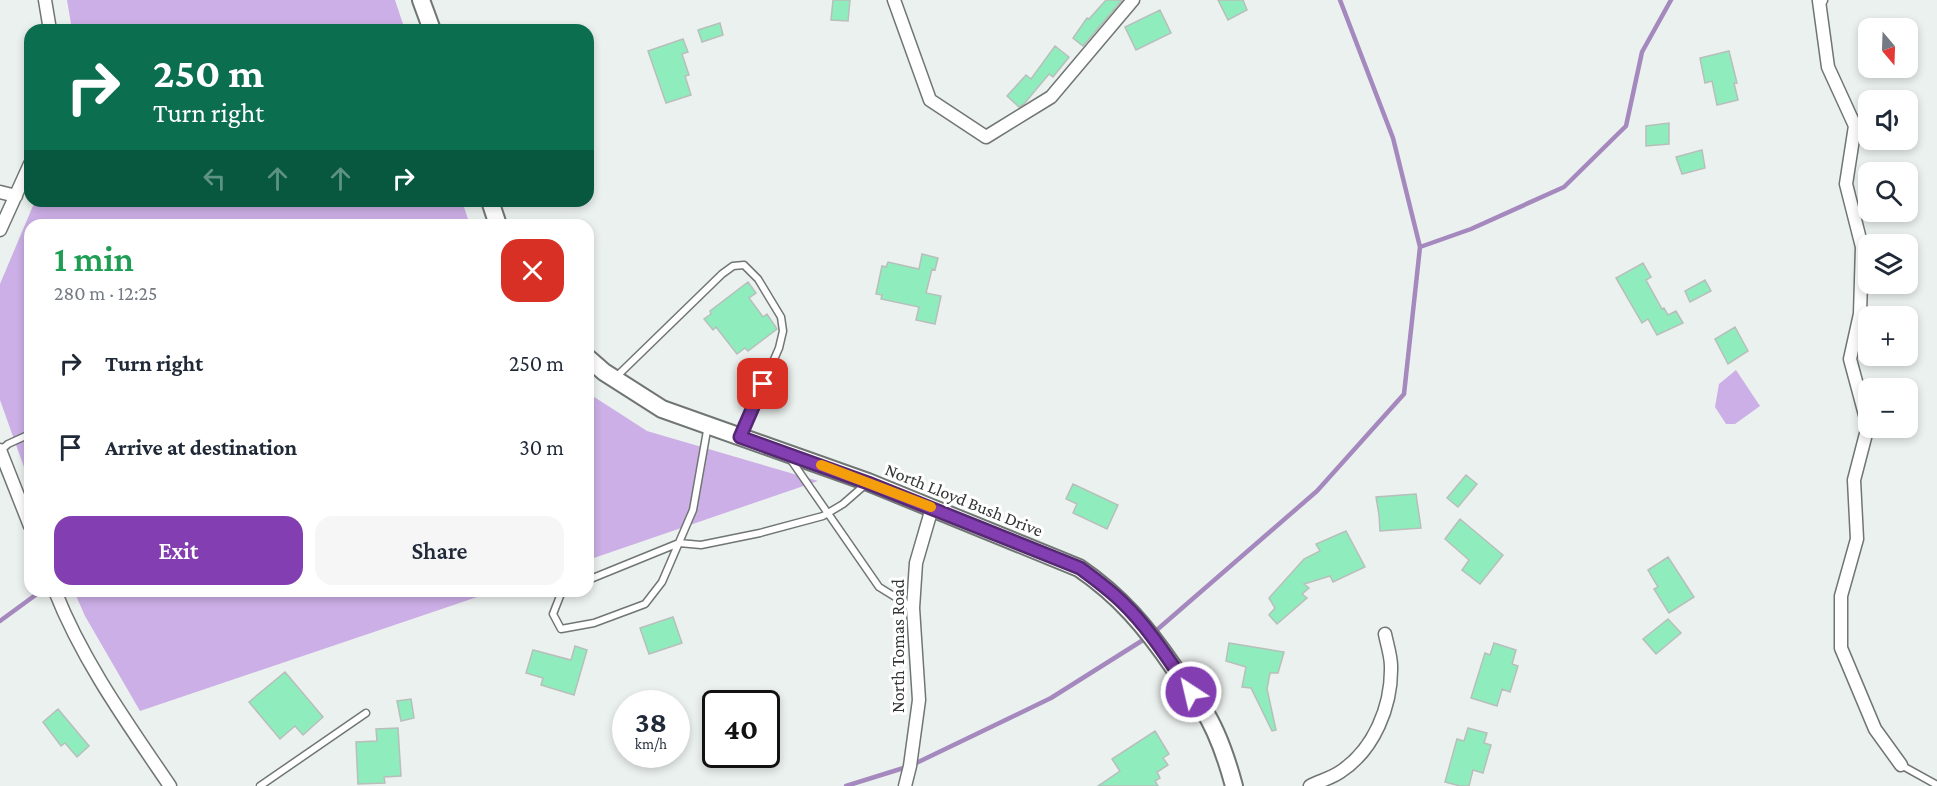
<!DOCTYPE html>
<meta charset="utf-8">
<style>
:root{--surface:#fff;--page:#f6f6f7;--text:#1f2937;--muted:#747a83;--accent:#833eb1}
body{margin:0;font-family:"Crimson Pro",serif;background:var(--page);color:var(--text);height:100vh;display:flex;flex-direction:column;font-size:22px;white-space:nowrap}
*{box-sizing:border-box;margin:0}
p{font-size:20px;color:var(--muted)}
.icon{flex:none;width:33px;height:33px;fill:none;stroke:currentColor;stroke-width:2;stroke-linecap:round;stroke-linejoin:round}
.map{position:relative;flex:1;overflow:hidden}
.sheet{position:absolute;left:24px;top:219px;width:570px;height:378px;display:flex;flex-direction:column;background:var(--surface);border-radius:18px;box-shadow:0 3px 9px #0003}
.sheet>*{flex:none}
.guide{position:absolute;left:24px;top:24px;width:570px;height:183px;border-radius:18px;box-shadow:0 3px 9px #0003;background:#0b6e4f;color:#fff;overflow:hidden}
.needle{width:39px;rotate:161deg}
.tools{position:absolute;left:1858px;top:18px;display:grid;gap:12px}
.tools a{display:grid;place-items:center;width:60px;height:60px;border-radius:12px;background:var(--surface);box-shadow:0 3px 9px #0003;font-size:30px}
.speed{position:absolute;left:612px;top:690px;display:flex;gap:12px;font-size:30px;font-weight:700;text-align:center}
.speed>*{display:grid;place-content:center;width:78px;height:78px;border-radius:50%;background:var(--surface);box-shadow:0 3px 9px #0003;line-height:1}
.speed small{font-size:15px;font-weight:400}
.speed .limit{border:3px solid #111;border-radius:9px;background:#fff;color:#111}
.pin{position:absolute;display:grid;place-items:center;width:51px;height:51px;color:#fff;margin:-26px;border-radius:12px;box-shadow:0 3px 9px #0006}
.me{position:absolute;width:66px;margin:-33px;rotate:325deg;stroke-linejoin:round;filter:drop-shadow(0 0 4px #0008)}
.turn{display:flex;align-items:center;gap:21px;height:126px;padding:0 30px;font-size:27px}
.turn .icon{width:78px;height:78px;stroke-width:2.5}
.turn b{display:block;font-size:42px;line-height:51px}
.lanes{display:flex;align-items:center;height:57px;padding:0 30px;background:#0003;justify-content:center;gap:30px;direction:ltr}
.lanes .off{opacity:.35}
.round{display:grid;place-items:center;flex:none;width:63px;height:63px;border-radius:18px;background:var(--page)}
.headline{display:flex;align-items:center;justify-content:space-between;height:102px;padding:0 30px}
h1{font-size:36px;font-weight:600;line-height:45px;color:#1e9e55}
.button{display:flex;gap:12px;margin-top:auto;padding:12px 30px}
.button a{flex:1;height:69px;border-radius:18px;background:var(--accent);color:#fff;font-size:24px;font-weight:600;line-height:69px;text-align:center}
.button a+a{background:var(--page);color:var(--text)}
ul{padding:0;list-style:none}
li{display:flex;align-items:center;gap:18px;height:84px;padding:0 30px}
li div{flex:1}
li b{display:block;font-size:22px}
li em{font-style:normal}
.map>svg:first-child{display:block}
.green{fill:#ccafe6}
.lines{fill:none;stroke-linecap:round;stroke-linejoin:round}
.stream{stroke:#a589be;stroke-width:4.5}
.building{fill:#8fedbd;stroke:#b8bebb;stroke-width:1.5}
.lane-casing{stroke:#707672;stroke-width:9}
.street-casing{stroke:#707672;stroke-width:15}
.secondary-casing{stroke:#707672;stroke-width:20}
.lane{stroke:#fff;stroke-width:6}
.street{stroke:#fff;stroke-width:12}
.secondary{stroke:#fff;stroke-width:16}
.route-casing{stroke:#552873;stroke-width:15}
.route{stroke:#833eb1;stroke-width:10}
.slow{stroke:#f59e0b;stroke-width:10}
.labels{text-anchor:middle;stroke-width:6;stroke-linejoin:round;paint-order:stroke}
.street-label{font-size:18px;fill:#343635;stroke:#fff}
</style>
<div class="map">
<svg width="1937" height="786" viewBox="0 0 1937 786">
<rect width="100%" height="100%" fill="#ebf1ee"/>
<path class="green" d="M67,0H395L405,30H72Z
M35,201H462L470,225H30V484L0,400V284Z
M1736,370L1760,406L1735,424H1726L1715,407L1719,384Z
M588,393L647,431L818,481L588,560Z
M74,591H495L140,711L85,616Z"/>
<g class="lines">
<path class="stream" d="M1420,247L1471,229L1564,187L1626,126L1642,52L1671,0
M0,621L41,591
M846,786L910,766L1051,698L1151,635L1317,491L1404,394L1420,247L1393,138L1340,0"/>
</g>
<path class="building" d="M833,0H850L848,21L831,20Z
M1106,0H1122L1083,46L1073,38L1087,18L1089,19Z
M1218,0H1243L1247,10L1228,20Z
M1160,10L1171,33L1136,50L1125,27Z
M720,23L723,35L702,42L698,30Z
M683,39L688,52L682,54L689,75L685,76L691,95L666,103L648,51Z
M1055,46L1069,57L1053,77L1049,74L1024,104L1019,107L1007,96L1026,75L1031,79Z
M1729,51L1737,83H1734L1738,100L1717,105L1712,81L1705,83L1700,58Z
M1669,123V144L1646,146V126Z
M1702,150L1705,168L1682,174L1676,157Z
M922,254L938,258L935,270L932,269L926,293L941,296L935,324L916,320L919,307L881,299L882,295L876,294L882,266L886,267L888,262L919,269Z
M1643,263L1651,277L1646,280L1662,309L1664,308L1668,315L1676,311L1683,323L1657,335L1648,319L1642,323L1616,278Z
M1705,280L1711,291L1690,302L1685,291Z
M748,282L756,293L749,298L763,317L767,314L777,329L748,351L745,348L737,354L716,327L713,330L704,319L711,314L710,311Z
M1735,327L1748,351L1728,364L1715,339Z
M1466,475L1477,484L1458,507L1447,498Z
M1073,484L1118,505L1107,529L1073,513L1077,504L1066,499Z
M1416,494L1421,528L1380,531L1379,515L1376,497Z
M1460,519L1503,555L1480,584L1462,570L1469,560L1445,539Z
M1346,531L1365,567L1333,582L1330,576L1304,584L1309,588L1302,594L1307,598L1277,624L1269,615L1275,608L1269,598L1304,559L1320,551L1316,544Z
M1668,557L1694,597L1669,613L1654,589L1658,587L1648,570Z
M673,617L682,643L649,654L640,628Z
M1668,619L1681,633L1656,654L1643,639Z
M1229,643L1284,652L1278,673H1270L1267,689L1276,730L1272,731L1251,688L1242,687L1246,667L1226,661Z
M1494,643L1516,650L1512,664L1518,666L1510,692L1502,689L1497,706L1471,698L1485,653L1490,655Z
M575,646L587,650L574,695L541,685L543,678L526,673L533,650L571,660Z
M285,672L323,717L303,735L295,726L280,739L249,702Z
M411,699L414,718L401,721L397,701Z
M58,709L89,746L77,757L65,743L61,746L43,722Z
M398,728L401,776L384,777L385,783L358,784L356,742L377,741L376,729Z
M1468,728L1487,733L1484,743L1491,745L1483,773L1473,770L1469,786H1460L1445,782L1457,739L1464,741Z
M1155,731L1169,754L1163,758L1168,765L1157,772L1160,778L1155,781L1158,786H1098L1120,771L1112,759Z"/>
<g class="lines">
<g class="lane-casing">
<path id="lane" d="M615,378L722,274L733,266L744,265L758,279L781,317L783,331L779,348L741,435
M0,451L8,444L30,434
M791,460L879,587L913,608
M588,580L679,543L701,545L760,533L823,516L843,504L866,484
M562,591L553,614L561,629L594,623L645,604L662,582L693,510L708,425
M1901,765L1937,785
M260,786L366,713"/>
</g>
<g class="street-casing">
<path id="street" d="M45,0L50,30
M894,0L930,100L986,137L1051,97L1133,0
M1821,0L1819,1L1828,67L1855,126L1846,184L1862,247L1860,314L1850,359L1868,426L1854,480L1857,539L1841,596V648L1875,729L1901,765
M0,192L16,196
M0,230L30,164
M0,450L30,526
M55,591C83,662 128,724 170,786
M905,786L910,766L919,700L913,608L916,563L932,508
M1310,786C1320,781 1331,778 1340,772C1374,750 1392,706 1391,666C1391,656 1387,644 1385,634"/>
</g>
<g class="secondary-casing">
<path id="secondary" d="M421,0L432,30
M490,201L498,225
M588,358L604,372L662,409L868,482L1079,568C1120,596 1146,627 1174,668C1184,681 1194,695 1203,709C1218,732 1227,760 1234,786"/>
</g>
<use href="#lane" class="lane"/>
<use href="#street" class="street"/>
<use href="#secondary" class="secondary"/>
</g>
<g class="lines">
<g class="route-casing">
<path id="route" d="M763,384L740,437L868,483L1080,568C1095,579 1110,590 1123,603C1150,629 1170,662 1191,692"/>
</g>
<use href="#route" class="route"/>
<path class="slow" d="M821,465L931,507"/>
</g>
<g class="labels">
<g class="street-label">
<text transform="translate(964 500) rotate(22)" y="6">North Lloyd Bush Drive</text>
<text transform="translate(898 646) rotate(-90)" y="6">North Tomas Road</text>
</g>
</g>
</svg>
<div class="tools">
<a><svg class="needle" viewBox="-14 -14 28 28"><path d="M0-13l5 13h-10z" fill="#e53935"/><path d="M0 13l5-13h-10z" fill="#747a83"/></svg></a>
<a><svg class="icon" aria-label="sound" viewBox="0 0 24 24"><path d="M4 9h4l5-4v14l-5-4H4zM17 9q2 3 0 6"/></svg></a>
<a><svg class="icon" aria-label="search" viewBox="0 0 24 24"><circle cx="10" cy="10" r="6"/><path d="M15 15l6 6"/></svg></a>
<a><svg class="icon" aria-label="layers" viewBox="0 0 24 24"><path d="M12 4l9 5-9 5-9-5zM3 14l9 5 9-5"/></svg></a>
<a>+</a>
<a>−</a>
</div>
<div class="speed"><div>38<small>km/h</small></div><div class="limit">40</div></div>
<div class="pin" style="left:763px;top:384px;background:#d93025"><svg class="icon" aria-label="arrive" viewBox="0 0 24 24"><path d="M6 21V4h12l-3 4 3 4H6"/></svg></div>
<svg class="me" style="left:1191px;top:692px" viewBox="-20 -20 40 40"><circle r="17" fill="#833eb1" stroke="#fff" stroke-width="3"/><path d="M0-11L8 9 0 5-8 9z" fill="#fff"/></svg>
<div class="guide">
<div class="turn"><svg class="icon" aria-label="right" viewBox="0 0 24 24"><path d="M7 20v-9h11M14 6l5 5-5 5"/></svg><div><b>250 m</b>Turn right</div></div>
<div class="lanes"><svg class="icon off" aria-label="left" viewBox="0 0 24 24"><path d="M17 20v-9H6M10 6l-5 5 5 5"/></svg><svg class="icon off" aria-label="ahead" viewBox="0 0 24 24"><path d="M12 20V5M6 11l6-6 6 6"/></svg><svg class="icon off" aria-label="ahead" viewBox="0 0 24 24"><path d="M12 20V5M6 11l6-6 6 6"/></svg><svg class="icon" aria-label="right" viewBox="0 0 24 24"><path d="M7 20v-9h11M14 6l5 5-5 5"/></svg></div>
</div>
<section class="sheet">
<div class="headline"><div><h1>1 min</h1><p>280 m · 12:25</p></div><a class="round" style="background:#d93025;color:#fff"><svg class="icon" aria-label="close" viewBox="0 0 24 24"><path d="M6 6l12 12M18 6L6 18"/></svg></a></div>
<ul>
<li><svg class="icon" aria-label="right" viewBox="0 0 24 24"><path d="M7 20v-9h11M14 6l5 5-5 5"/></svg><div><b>Turn right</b></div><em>250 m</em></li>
<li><svg class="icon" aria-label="arrive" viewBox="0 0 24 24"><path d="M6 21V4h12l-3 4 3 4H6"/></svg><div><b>Arrive at destination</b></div><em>30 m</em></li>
</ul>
<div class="button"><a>Exit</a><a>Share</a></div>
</section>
</div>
